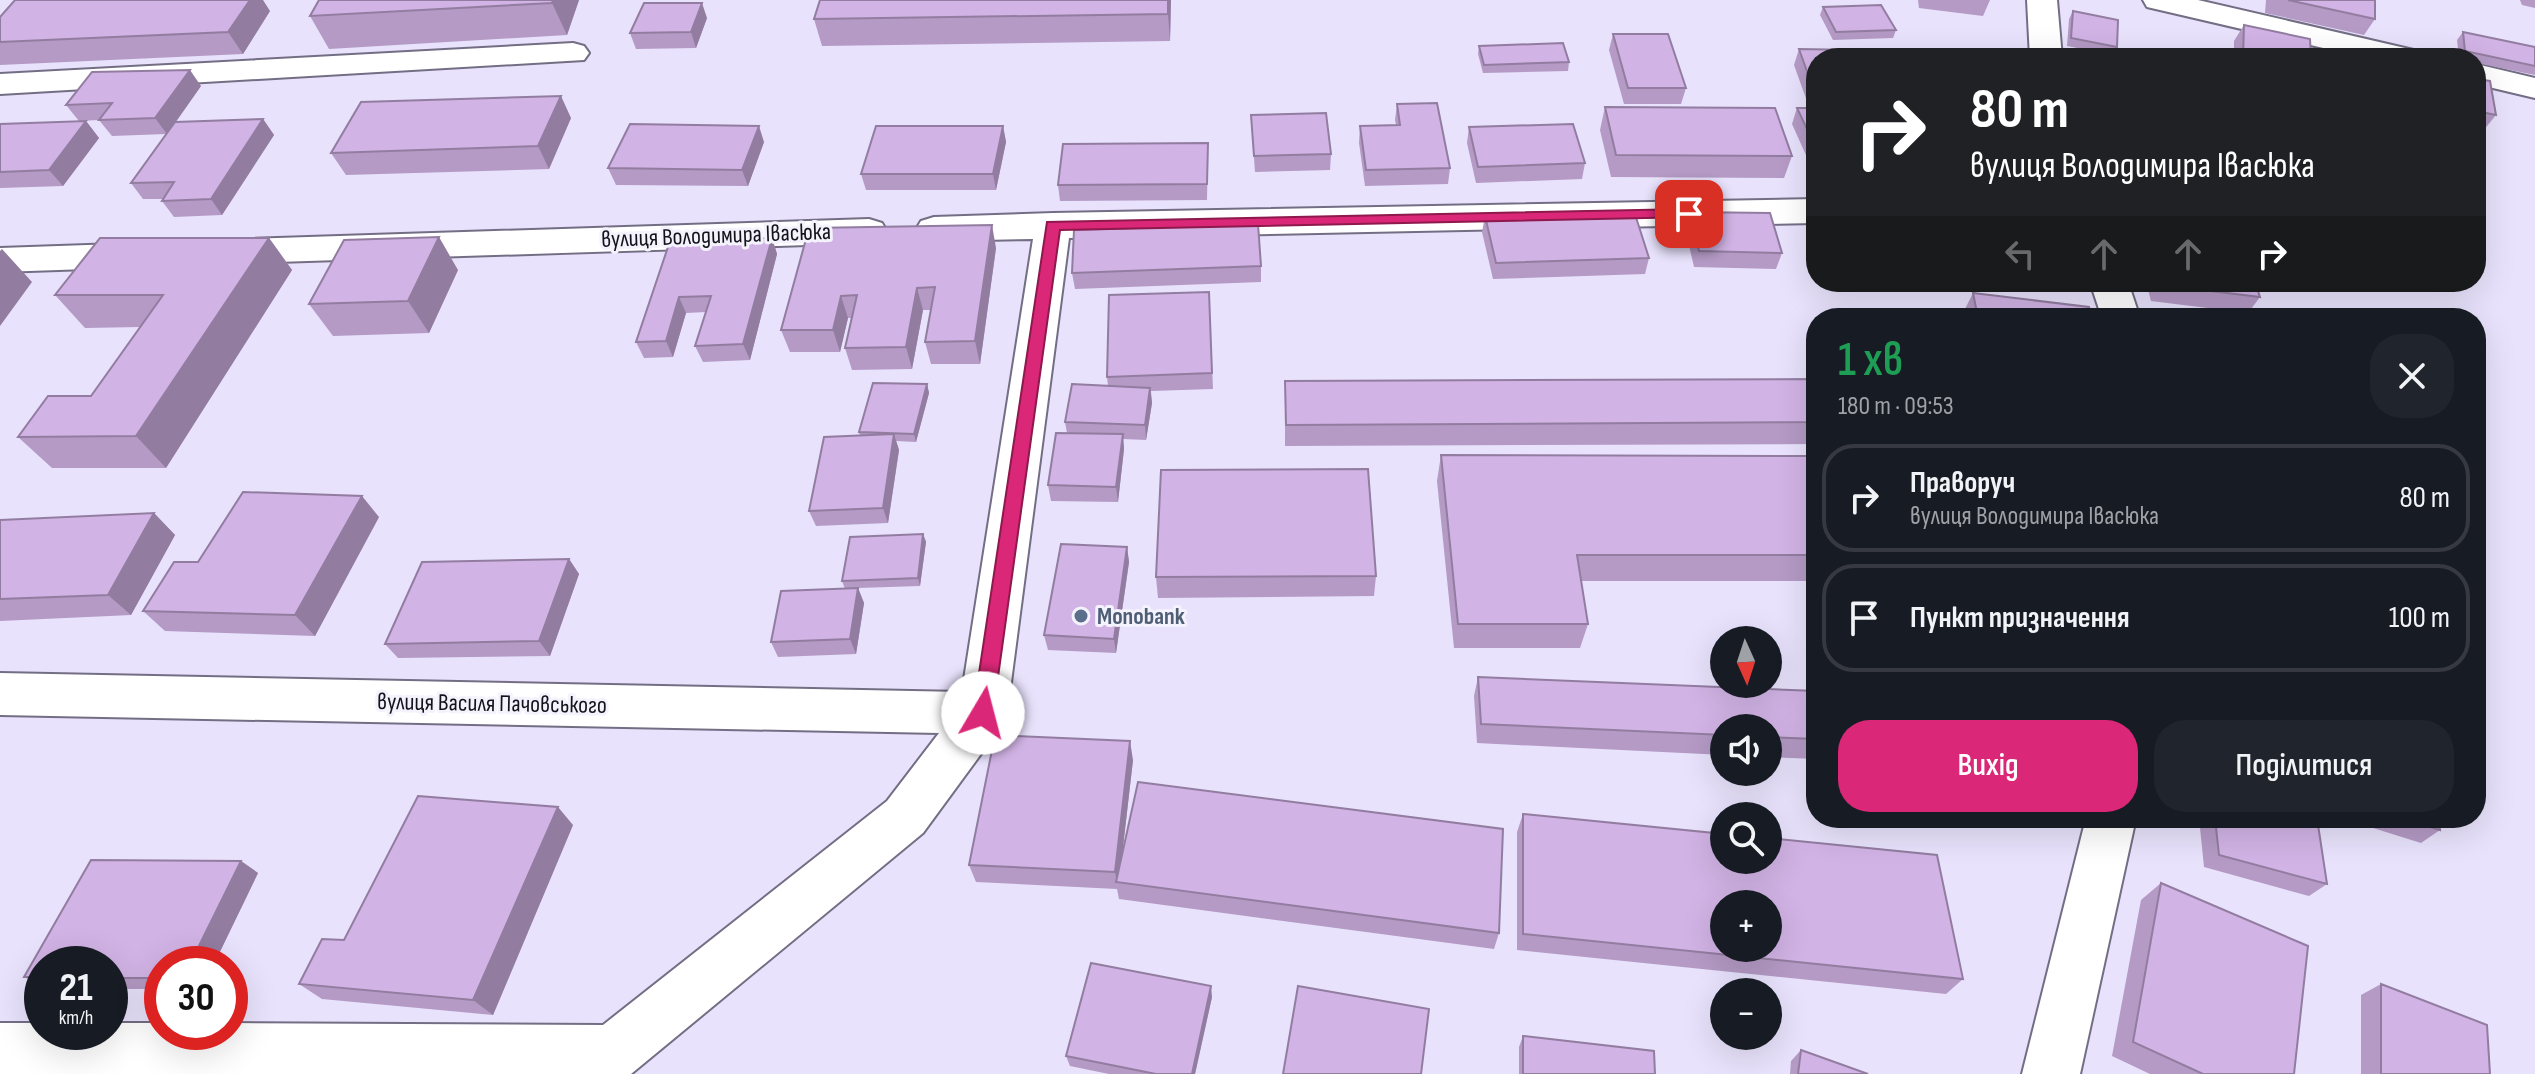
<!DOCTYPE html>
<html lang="uk">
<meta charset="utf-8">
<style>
:root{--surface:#171b24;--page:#20242c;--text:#f1f3f6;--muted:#9ea1a6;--line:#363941;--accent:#db2777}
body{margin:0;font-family:"Sofia Sans Condensed",sans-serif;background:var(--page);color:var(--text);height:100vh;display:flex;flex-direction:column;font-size:30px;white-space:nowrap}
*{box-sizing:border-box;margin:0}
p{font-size:26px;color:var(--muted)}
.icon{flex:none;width:44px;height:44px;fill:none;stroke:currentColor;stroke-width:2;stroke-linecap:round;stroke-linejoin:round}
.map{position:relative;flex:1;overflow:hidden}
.panel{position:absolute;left:1806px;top:308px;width:680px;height:520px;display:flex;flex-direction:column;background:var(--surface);border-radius:32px;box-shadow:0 8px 32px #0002}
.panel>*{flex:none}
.top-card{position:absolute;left:1806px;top:48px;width:680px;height:244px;border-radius:32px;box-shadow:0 8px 32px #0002;background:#202124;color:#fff;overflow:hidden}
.needle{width:52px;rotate:177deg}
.controls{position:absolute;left:1710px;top:626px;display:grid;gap:16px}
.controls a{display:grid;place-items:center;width:72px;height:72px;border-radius:50%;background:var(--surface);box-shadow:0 8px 32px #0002;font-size:40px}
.speed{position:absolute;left:24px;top:946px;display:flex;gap:16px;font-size:40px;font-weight:700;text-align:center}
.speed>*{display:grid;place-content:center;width:104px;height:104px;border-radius:50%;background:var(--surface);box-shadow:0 8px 32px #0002;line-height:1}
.speed small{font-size:20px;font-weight:400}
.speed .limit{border:12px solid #d22;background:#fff;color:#111}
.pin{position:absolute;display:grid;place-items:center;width:68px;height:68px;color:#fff;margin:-34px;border-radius:16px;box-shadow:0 4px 12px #0006}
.me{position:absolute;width:88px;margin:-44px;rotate:8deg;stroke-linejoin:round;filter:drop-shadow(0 0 6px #0008)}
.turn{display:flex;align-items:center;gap:28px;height:168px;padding:0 32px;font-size:36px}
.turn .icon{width:104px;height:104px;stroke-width:2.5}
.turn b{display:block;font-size:56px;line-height:68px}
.lanes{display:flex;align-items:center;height:76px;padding:0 32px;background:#0003;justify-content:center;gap:40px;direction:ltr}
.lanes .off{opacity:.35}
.round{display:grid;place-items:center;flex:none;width:84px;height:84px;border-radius:32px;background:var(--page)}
.summary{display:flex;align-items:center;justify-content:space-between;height:136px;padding:0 32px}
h1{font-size:48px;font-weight:600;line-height:60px;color:#1e9e55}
.cta{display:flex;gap:16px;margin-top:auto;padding:16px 32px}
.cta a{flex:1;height:92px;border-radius:32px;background:var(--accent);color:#fff;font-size:32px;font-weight:600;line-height:92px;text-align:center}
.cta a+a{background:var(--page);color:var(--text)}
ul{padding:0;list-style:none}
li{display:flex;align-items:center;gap:24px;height:108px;margin:0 16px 12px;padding:0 16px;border:4px solid var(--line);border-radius:32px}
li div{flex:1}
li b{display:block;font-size:30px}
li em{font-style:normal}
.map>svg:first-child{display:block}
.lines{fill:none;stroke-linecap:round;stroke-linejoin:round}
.minor-casing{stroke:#736e84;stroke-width:4}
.minor{fill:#fff;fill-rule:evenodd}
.wall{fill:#b49ac5}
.shaded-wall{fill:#927da0}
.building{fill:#d1b3e5;stroke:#927da0;stroke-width:2;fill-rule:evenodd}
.route{fill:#db2777;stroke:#8e194d;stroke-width:2}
.service-dot{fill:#5c6f8a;stroke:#f4f2fc;stroke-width:3}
.labels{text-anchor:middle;stroke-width:6;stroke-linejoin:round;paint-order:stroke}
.street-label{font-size:24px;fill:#14121b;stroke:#f4f2fc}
.service-label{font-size:24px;font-weight:bold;fill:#4e5e75;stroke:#f4f2fc;text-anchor:start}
</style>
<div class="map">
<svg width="2535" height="1074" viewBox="0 0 2535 1074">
<rect width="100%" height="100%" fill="#e8e2fc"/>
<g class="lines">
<g class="minor-casing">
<path id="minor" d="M2027,0H2057L2062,58H2030Z
M2143,0H2198L2418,51L2423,58H2366L2147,7Z
M573,43L584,46L589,53L584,60L0,94V74Z
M2476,64L2535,78V98L2476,84Z
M1816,199V223L1069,238L1007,713L1000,728L923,833L631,1074H0V1023H42V1032H110V1023H162V1032H230V1023L603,1025L887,801L939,733L0,715V673L962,692L1033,239L934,241L921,237L916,229L921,221L934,217L1053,213Z
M869,219L882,223L887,231L882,239L869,243L218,264L205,261L200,252L205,243L218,240Z
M146,243L159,246L165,255L159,264L146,267L0,272V248Z
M2090,282H2128L2140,318H2102Z
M2086,818H2136L2080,1074H2022Z"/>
</g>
<use href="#minor" class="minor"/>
</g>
<path class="wall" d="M579,0L567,35L329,49L310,16Z
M820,0H1171L1170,41L822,46L814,19Z
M1918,0H1990L1983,16L1919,8Z
M2266,0H2375V19L2364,35L2265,13Z
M2520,0H2535V8L2522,5Z
M1823,7L1896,30L1893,38L1833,40L1820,15Z
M270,11L243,54L0,65V17Z
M2073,11L2117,47L2113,55L2067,46L2069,19Z
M707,18L696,48L636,49L630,33Z
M2244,25L2311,58H2234V41Z
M2463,32L2535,47V75L2476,63V58H2459L2457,40Z
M1613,34L1686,88L1681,104H1624L1609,50Z
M1479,46L1569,62L1568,71L1483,73L1478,54Z
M1799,49L1816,58V105L1808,104L1794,65Z
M2476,79L2496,115L2483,131L2476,130Z
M201,86L176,122L263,119L274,135L222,215L174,217L162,201L163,199H143L131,183L166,134L112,136L99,120L79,121L66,105Z
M1397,104L1450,168L1448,184L1365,186L1359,143L1360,126L1396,125L1395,120Z
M1605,107L1792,156L1784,178L1611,177L1600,130Z
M1797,108H1816V173H1814L1792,124Z
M1251,115L1331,154L1330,170L1255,172Z
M571,118L549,169L346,175L331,153Z
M86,121L99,138L63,186L0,188V124Z
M1003,126L1006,142L996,190H866L861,174Z
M1469,127L1585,163L1582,179L1476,183L1467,143Z
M764,142L748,186L616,185L608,168Z
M1208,143L1207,200L1060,201L1058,185Z
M1690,212L1782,253L1776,269L1694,267L1685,228Z
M1485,216L1649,258L1645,274L1493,279L1482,232Z
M809,228L996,248L980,364H931L925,342L931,310H923L912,369L852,370L845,348L851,318H848L840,352H790L781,330Z
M269,238L292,270L166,468H52L18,437L91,396L140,327L85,328L55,295Z
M772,238L777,254L750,360L703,362L695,346L706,312L686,313L673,357L644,358L636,342L670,241Z
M1261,266V282L1075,289L1072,273Z
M458,270L429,333L333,336L309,304Z
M2146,282H2255L2260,297L2248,313L2151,301Z
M1209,292L1213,389L1151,391L1152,403L1146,440L1123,439L1124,449L1118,502L1051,501L1048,485L1067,433L1065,422L1108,386L1107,377Z
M1973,293L2092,318H1966L1965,309Z
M1816,379V444L1285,446V381Z
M927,384L929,393L916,442L896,441L899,450L888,523L816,526L809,511L860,436L859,432Z
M1441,455L1816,456V581H1581L1588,624L1580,648H1454L1437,481Z
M154,513L175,535L131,615L0,621V520Z
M379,517L315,636L165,631L143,611L198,562Z
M923,534L926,542L920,586L858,588L864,603L856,654L778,657L771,642L845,589L842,581Z
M1127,547L1129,562L1116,653L1048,650L1044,635Z
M569,559L579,574L550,656L398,658L385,644Z
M1376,576L1374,596L1158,598L1156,577Z
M1478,677L1816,691V759L1768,757V728H1724V755L1477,743L1474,696Z
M1133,760L1122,855L1499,933L1494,949L1119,899L1117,889L976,882L969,865Z
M1523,814L1963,979L1946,994L1517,950V832Z
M2199,818H2317L2327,884L2309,896L2204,867Z
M2341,818H2439L2440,830L2421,843Z
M573,825L493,1015L322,999L299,984L344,940Z
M91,860L241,861L258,873L214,964H162V989H110V964H42V986L24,977Z
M2161,883L2294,1074H2150L2112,1056L2141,900Z
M2381,984L2490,1074H2361V995Z
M1212,997L1195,1074H1109L1070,1066L1066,1056Z
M1523,1036L1655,1074H1519V1047Z
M1801,1050L1868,1074H1790L1791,1061Z"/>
<path class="shaded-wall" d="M250,0H263L270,11L243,54L228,32Z
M553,0H579L567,35L552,3Z
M1168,0H1171L1170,41L1168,14Z
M702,3L707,18L696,48L691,32Z
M190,70L201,86L167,134L155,118Z
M561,96L571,118L549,169L538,146Z
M263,119L274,135L222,215L211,199Z
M86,121L99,138L63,186L49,170Z
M759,126L764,142L748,186L742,170Z
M1003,126L1006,142L996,190L993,174Z
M992,225L996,248L980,364L975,341Z
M439,237L458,270L429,333L408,301Z
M269,238L292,270L166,468L136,436Z
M772,238L777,254L750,360L743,344Z
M2,249L32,282L0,326V251Z
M917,288L923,310L912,369L906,347Z
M841,296L848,318L840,352L833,330Z
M679,297L686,313L673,357L666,341Z
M927,384L929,393L916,442L914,434Z
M1150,388L1152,403L1146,440L1145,425Z
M894,434L899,450L888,523L883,508Z
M1123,434L1124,449L1118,502L1116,487Z
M362,496L379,517L315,636L295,615Z
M154,513L175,535L131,615L108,595Z
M923,534L926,542L920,586L918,578Z
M1127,547L1129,562L1116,653L1114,639Z
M569,559L579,574L550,656L539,641Z
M858,588L864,603L856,654L850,639Z
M1130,741L1133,760L1119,882H1117L1115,872Z
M558,807L573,825L493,1015L473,1000Z
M241,861L258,873L214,964H190Z
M1211,986L1212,997L1195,1074H1192Z"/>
<path class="building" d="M15,0H250L228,32L0,42V17Z
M319,0H553L552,3L310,16Z
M820,0H1168V14L814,19Z
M2288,0H2375V19Z
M644,3H702L691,32L630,33Z
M1881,5L1896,30L1836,32L1823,7Z
M2073,11L2118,20L2117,47L2071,38Z
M2244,25L2310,39L2311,58H2243Z
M2463,32L2535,47V66L2465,51Z
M1613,34H1668L1686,88H1628Z
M1563,43L1569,62L1484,65L1479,46Z
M1799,49L1855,50L1858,58H1816V88H1813Z
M190,70L155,118L99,120L112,103L66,105L92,72Z
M2476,79L2490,81L2496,115L2476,111Z
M561,96L538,146L331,153L361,102Z
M1437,103L1450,168L1366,170L1360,126L1400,125L1397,104Z
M1605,107L1775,108L1792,156L1616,155Z
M1797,108H1816V148Z
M1326,113L1331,154L1254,156L1251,115Z
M263,119L211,199L162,201L174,182L131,183L175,122Z
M86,121L49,170L0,172V124Z
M630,124L759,126L742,170L608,168Z
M1573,124L1585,163L1478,167L1469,127Z
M876,126H1003L993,174H861Z
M1208,143L1207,184L1058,185L1063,144Z
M1634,211L1649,258L1496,263L1485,216Z
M1690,212L1770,213L1782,253L1699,251Z
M1258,224L1261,266L1072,273L1074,230Z
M992,225L975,341L925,342L935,287L917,288L906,347L845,348L857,295L841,296L833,330H781L809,228Z
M439,237L408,301L309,304L344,240Z
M100,238H269L136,436L18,437L48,396H91L163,295H55Z
M772,238L743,344L695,346L711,296L679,297L666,341L636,342L670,241Z
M2161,282H2255L2260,297L2162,285Z
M1209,292L1212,373L1107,377L1109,295Z
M1973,293L2089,307L2092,318H1978Z
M1816,379V422L1286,425L1285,381Z
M873,383L927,384L914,434L859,432Z
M1072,384L1150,388L1145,425L1065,422Z
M1056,433L1123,434L1116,487L1048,485Z
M894,434L883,508L809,511L824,437Z
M1441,455L1816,456V555H1577L1588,624H1458Z
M1368,469L1376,576L1156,577L1161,470Z
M243,492L362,496L295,615L143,611L174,562H198Z
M154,513L108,595L0,599V520Z
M923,534L918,578L842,581L850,537Z
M1061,544L1127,547L1114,639L1044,635Z
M569,559L539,641L385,644L422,562Z
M858,588L850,639L771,642L781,591Z
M1478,677L1816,691V739L1768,737V728H1724V735L1481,724Z
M995,735L1130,741L1115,872L969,865Z
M1138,782L1503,829L1499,933L1116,882Z
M418,796L558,807L473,1000L299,984L322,939L344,940Z
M1523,814L1724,834V860H1768V838L1937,855L1963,979L1523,934ZM1724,904H1768V948H1724Z
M2215,818H2317L2327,884L2219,855Z
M2402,818H2439L2440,830Z
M91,860L241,861L190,964H162V978H110V964H42V977H24Z
M2161,883L2308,946L2294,1074H2203L2133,1042Z
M1091,963L1211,986L1192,1074H1156L1066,1056Z
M2381,984L2487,1025L2490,1074H2381Z
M1298,986L1429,1009L1421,1074H1283Z
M1523,1036L1654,1051L1655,1074H1523Z
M1801,1050L1868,1074H1798Z"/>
<path class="route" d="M1689,209L1696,214L1694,217L1060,230L993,713L990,719L983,721L976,719L973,713L1047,222Z"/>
<circle class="service-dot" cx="1081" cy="616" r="8"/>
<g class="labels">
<g class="street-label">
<text transform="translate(716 235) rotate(-2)" y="8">вулиця Володимира Івасюка</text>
<text transform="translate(492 703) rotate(1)" y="8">вулиця Василя Пачовського</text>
</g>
<g class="service-label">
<text x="1097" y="624">Monobank</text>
</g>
</g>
</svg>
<div class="controls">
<a><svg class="needle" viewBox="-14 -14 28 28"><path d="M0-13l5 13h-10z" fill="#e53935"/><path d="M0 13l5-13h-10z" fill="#9ea1a6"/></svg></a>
<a><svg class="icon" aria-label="sound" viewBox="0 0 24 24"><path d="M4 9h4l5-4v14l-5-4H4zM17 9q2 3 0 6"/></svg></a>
<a><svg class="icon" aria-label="search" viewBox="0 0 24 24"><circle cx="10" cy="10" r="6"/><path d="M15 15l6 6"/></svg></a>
<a>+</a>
<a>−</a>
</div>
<div class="speed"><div>21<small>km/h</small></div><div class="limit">30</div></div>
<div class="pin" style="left:1689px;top:214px;background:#d93025"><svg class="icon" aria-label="arrive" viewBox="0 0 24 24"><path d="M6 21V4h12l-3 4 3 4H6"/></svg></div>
<svg class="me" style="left:983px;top:713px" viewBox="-20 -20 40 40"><circle r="19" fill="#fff"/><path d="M0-13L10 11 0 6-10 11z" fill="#db2777"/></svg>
<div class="top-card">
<div class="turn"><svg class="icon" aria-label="right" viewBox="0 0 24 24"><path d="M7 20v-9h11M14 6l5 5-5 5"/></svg><div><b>80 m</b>вулиця Володимира Івасюка</div></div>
<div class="lanes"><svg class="icon off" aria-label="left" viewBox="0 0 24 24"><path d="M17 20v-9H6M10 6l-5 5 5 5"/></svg><svg class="icon off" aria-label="ahead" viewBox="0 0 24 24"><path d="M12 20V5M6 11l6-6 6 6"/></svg><svg class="icon off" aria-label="ahead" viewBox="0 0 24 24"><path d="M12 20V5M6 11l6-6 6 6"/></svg><svg class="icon" aria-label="right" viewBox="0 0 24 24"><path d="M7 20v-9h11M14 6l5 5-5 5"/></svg></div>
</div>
<section class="panel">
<div class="summary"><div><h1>1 хв</h1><p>180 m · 09:53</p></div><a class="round"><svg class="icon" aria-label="close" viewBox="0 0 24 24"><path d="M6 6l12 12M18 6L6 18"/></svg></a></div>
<ul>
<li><svg class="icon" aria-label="right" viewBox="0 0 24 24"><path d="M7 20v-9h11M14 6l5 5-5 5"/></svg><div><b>Праворуч</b><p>вулиця Володимира Івасюка</p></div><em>80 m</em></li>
<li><svg class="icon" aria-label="arrive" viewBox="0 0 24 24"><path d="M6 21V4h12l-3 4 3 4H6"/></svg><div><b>Пункт призначення</b></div><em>100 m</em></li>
</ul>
<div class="cta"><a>Вихід</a><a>Поділитися</a></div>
</section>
</div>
